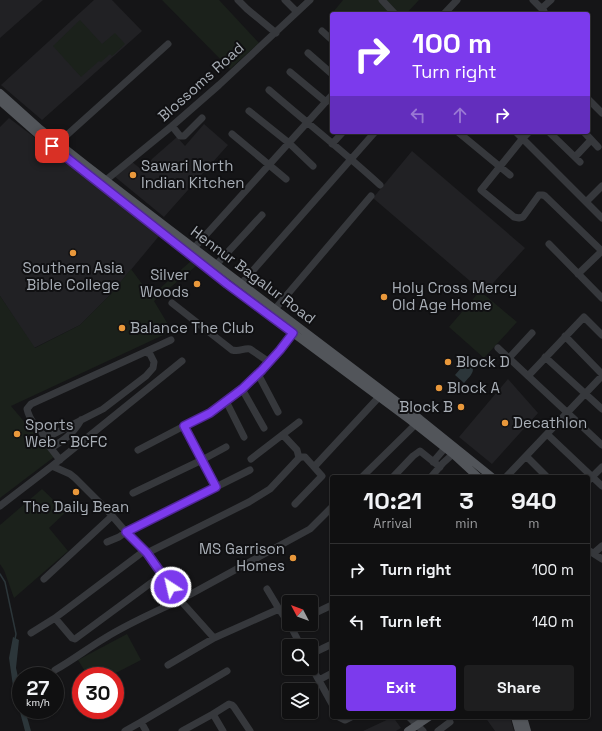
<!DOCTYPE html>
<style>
:root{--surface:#101011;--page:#1e1e1f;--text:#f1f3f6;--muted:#9c9d9f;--line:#303031;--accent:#7c3aed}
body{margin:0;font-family:"Space Grotesk",sans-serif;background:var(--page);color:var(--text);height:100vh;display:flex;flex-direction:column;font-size:15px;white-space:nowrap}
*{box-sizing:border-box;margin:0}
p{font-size:13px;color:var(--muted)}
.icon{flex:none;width:22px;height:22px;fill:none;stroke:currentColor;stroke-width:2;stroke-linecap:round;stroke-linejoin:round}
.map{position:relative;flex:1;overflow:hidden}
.drawer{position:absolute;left:330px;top:475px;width:260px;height:244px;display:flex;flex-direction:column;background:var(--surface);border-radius:4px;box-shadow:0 1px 3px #0004,0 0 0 1px var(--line)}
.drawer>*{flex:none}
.hud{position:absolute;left:330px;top:12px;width:260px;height:122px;border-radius:4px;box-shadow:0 1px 3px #0004,0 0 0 1px var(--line);background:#7c3aed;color:#fff;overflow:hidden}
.needle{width:26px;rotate:311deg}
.buttons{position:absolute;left:282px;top:595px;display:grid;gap:8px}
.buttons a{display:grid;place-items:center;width:36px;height:36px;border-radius:4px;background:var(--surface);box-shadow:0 1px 3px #0004,0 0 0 1px var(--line);font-size:20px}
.speed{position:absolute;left:12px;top:667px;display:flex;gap:8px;font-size:20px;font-weight:700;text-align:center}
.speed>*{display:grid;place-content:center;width:52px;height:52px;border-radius:50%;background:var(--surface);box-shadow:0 1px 3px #0004,0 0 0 1px var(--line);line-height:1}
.speed small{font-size:10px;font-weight:400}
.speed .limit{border:6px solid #d22;background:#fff;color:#111}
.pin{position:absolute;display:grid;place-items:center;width:34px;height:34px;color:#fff;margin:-17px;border-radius:8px;box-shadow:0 2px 6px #0006}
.me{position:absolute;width:44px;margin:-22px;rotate:325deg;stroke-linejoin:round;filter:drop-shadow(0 0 3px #0008)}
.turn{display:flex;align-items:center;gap:14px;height:84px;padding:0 16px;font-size:18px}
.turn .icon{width:52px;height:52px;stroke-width:2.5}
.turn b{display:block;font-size:28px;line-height:34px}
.lanes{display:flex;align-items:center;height:38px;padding:0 16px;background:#0003;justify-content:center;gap:20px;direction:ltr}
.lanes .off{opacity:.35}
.eta{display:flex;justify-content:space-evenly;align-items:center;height:68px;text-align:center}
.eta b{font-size:24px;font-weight:700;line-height:28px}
.action{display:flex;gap:8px;margin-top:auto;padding:8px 16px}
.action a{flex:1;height:46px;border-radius:4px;background:var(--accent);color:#fff;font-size:16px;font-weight:700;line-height:46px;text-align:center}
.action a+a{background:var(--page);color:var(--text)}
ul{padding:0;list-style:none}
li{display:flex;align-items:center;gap:12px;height:52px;padding:0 16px;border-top:1px solid var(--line)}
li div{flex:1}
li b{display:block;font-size:15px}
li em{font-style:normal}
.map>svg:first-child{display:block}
.built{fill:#212124}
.green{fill:#1b211b}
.water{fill:#2c363a}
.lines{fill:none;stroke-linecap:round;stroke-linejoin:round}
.stream{stroke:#2c363a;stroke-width:1.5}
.minor{stroke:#36383c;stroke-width:7}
.major{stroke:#52555a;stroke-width:8}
.route-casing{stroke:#51269a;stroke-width:10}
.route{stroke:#7c3aed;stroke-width:7}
.poi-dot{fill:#e9983b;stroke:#101012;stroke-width:1.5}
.labels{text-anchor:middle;stroke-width:4;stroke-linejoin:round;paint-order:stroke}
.street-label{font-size:15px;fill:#a8aeb6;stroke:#101012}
.poi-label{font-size:15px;fill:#a8aeb6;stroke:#101012;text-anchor:start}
</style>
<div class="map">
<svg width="602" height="731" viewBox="0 0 602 731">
<rect width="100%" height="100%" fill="#151517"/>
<path class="built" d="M0,0H43L0,38Z
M94,0H112L142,31L42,120L1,85Z
M9,118L34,137L159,236L110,295L80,325L34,348L0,296V127Z
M204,124L228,145L164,217L114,176L131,161L142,170L153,158L177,137L185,146Z
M412,151L525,248L484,293L373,198Z
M508,379L538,413L492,464L459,437Z
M393,717L401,728L396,731H363Z
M485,717H510L514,731H495Z"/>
<path class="green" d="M162,0H219L259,43L230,69Z
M343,0H419L406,14H337L334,11Z
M80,20L102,44L115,33L125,44L112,56L110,54L101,62L99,61L81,77L53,46Z
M191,261L196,266L154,301L172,331L11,406L54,457L0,498V296L35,348L80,325L110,295L131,269L151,296Z
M480,291L517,322L484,358L449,327Z
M42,489L66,512L49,528L68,551L14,598L4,570L0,564V525Z
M127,634L141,660L110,676H88L78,660Z"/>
<path class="water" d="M467,365C480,368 468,378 464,383L455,375L461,368L463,369L464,366Z
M13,637L19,640L16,668L21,690V710H25L31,731H25L13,686L9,658Z"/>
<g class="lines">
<path class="stream" d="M0,574L5,582L16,634L15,639"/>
<path class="minor" d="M238,0L247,9L276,33
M285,0L297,12
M382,0L395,14
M533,0L544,11L545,14
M542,8L551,0
M444,14L457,0
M322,31L332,40
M308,53L332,74
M290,72L326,102
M269,90C306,122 344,152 380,185
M588,99L602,113
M249,111L289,143L313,166
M172,126L180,136H184L202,118
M458,132L510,175
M516,132L602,218
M529,132L523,138L481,190L514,217L519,218L523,217L539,195H543L545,196L602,251
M549,132L580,162
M584,132L598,147
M232,134L286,179
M58,143L168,44
M332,144L343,132
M575,157L591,140
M106,180L172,126L219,85L310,0
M586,202L602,186
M549,244L602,298
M194,248L332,95
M216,265L262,215
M578,274L602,251
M241,284L375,132
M172,303L232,350C240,352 243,348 250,349L269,362
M275,309L371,196
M565,336L602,374
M498,348L602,445
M145,352L150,354L154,362L153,368L146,376L103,409L52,435L45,436C37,430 29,418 27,409L31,404Z
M145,352L171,340
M545,357L602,409
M509,358L532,333
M258,374L278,412
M528,376L584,317L602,335
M242,389L264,428
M226,401L244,437
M184,426L210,413L242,389L262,370L280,350L293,333
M547,434L602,486
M283,435L297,450L299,458
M46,442L60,460
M51,448C64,440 73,434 81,420
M138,450L184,426L216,487
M251,459L299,422
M433,462L445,448
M52,466L182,361
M362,477L419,421
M393,477L413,456L420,451L440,467
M431,477L443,463L453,454
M506,477L526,456
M547,477L526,456L602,376
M588,481L602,467
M133,493L202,460L226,447
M295,504L322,476L314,467
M0,506L52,466L70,474L75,478L107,510L126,532L144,551L55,618L31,633
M107,542L119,537L126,532L250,470
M588,550L602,559
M147,553L249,502L270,489L299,458L302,457H305L314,467L379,397
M594,553L602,546
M44,579L112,516
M267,589L279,609
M311,615L332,605
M55,618L72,638L75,639L163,574
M214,638L180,600L310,529L332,507
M311,654L332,644
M168,665L214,638L279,609L290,625L301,646
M311,666L332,704
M55,670C73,660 88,648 105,638C129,623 155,612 180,600L163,574L144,551
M319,680L332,673
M339,717L345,720L351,717
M409,717L423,731
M125,731L141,722
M146,731L141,722L227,671
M182,731L213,714
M223,731L213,714L229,704L232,705L234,707L250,731
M438,731L450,722"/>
<path class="major" d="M0,93L40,129L87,166L169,229L420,419L492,477
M0,101L41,137L88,175L227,284L410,420L453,454L478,477
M515,717L519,731
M523,717L527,731
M408,731L429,717"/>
</g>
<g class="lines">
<g class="route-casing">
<path id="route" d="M52,146L227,284L293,333L280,350L262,370L242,389L210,413L184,426L216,487L126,532L147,553L171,587"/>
</g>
<use href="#route" class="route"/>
</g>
<g class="poi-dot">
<circle cx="133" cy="175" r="4"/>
<circle cx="73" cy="253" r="4"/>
<circle cx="197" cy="284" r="4"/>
<circle cx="384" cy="297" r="4"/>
<circle cx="122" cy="328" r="4"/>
<circle cx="448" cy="362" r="4"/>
<circle cx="439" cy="388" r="4"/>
<circle cx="461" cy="407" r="4"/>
<circle cx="505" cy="423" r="4"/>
<circle cx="17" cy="434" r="4"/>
<circle cx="76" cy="492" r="4"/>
<circle cx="293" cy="558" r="4"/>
</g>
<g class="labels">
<g class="street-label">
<text transform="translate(201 82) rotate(-42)" y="5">Blossoms Road</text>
<text transform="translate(253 275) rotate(37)" y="5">Hennur Bagalur Road</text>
</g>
<g class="poi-label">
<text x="141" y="171">Sawari North<tspan x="141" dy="17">Indian Kitchen</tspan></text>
<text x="73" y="273" text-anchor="middle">Southern Asia<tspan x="73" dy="17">Bible College</tspan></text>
<text x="189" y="280" text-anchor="end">Silver<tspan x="189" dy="17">Woods</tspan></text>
<text x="392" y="293">Holy Cross Mercy<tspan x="392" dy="17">Old Age Home</tspan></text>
<text x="130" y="333">Balance The Club</text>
<text x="456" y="367">Block D</text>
<text x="447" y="393">Block A</text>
<text x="453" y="412" text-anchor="end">Block B</text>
<text x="513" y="428">Decathlon</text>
<text x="25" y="430">Sports<tspan x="25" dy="17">Web - BCFC</tspan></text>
<text x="76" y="512" text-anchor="middle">The Daily Bean</text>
<text x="285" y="554" text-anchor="end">MS Garrison<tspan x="285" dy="17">Homes</tspan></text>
</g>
</g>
</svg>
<div class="buttons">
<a><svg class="needle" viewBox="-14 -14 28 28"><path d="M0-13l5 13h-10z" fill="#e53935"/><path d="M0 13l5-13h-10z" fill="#9c9d9f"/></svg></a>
<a><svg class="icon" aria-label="search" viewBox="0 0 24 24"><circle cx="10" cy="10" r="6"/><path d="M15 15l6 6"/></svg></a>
<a><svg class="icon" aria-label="layers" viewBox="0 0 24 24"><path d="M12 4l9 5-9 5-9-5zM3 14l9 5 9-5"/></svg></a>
</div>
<div class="speed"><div>27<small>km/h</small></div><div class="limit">30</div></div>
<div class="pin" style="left:52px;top:146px;background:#d93025"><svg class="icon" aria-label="arrive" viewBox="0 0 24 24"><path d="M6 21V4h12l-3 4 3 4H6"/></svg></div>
<svg class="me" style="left:171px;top:587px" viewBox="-20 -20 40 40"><circle r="17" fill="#7c3aed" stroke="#fff" stroke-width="3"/><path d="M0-11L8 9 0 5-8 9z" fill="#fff"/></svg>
<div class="hud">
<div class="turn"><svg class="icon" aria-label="right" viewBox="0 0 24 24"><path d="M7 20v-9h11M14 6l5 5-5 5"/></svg><div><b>100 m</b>Turn right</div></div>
<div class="lanes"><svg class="icon off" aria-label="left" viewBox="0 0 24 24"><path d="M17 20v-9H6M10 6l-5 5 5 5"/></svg><svg class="icon off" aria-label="ahead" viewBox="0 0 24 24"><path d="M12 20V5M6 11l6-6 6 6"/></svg><svg class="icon" aria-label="right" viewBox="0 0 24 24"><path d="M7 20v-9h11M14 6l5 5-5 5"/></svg></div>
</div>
<section class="drawer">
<div class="eta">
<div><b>10:21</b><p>Arrival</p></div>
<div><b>3</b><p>min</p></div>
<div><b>940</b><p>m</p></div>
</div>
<ul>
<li><svg class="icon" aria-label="right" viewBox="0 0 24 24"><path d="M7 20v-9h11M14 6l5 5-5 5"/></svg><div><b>Turn right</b></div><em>100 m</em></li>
<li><svg class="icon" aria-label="left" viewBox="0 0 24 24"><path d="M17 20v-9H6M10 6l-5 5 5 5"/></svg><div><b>Turn left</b></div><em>140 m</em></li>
</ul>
<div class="action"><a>Exit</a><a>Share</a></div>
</section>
</div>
